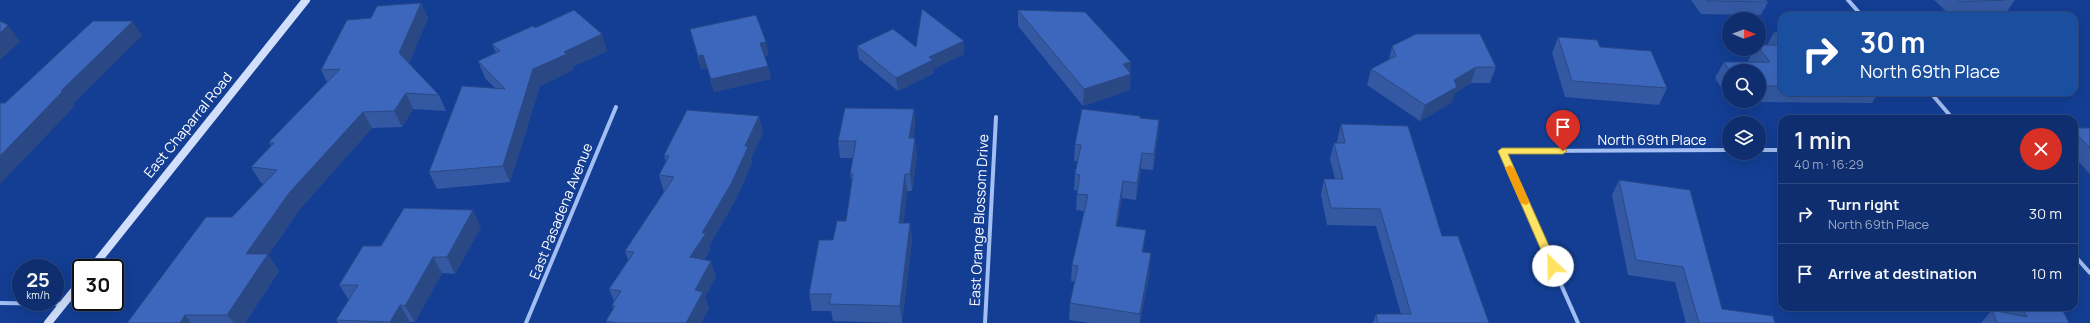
<!DOCTYPE html>
<meta charset="utf-8">
<style>
:root{--surface:#0e2e6f;--page:#1c3a77;--text:#f1f3f6;--muted:#9ba8c3;--line:#2e4a82}
body{margin:0;font-family:Manrope,sans-serif;background:var(--page);color:var(--text);height:100vh;display:flex;flex-direction:column;font-size:15px;white-space:nowrap}
*{box-sizing:border-box;margin:0}
p{font-size:13px;color:var(--muted)}
.icon{flex:none;width:22px;height:22px;fill:none;stroke:currentColor;stroke-width:2;stroke-linecap:round;stroke-linejoin:round}
.map{position:relative;flex:1;overflow:hidden}
.panel{position:absolute;left:1778px;top:115px;width:300px;height:196px;display:flex;flex-direction:column;background:var(--surface);border-radius:12px;box-shadow:0 4px 16px #0002,0 0 0 1px var(--line)}
.panel>*{flex:none}
.banner{position:absolute;left:1778px;top:12px;width:300px;height:84px;border-radius:12px;box-shadow:0 4px 16px #0002,0 0 0 1px var(--line);background:#1a4fa0;color:#fff;overflow:hidden}
.needle{width:26px;rotate:91deg}
.fabs{position:absolute;left:1722px;top:12px;display:grid;gap:8px}
.fabs a{display:grid;place-items:center;width:44px;height:44px;border-radius:50%;background:var(--surface);box-shadow:0 4px 16px #0002,0 0 0 1px var(--line);font-size:20px}
.speed{position:absolute;left:12px;top:259px;display:flex;gap:8px;font-size:20px;font-weight:700;text-align:center}
.speed>*{display:grid;place-content:center;width:52px;height:52px;border-radius:50%;background:var(--surface);box-shadow:0 4px 16px #0002,0 0 0 1px var(--line);line-height:1}
.speed small{font-size:10px;font-weight:400}
.speed .limit{border:2px solid #111;border-radius:6px;background:#fff;color:#111}
.pin{position:absolute;display:grid;place-items:center;width:34px;height:34px;color:#fff;margin:-41px -17px;border-radius:50% 50% 50% 0;rotate:-45deg;box-shadow:0 0 4px #0007}
.pin .icon{rotate:45deg}
.me{position:absolute;width:44px;margin:-22px;rotate:336deg;stroke-linejoin:round;filter:drop-shadow(0 0 3px #0008)}
.turn{display:flex;align-items:center;gap:14px;height:84px;padding:0 16px;font-size:18px}
.turn .icon{width:52px;height:52px;stroke-width:2.5}
.turn b{display:block;font-size:28px;line-height:34px}
.round{display:grid;place-items:center;flex:none;width:42px;height:42px;border-radius:21px;background:var(--page)}
.overview{display:flex;align-items:center;justify-content:space-between;height:68px;padding:0 16px}
h1{font-size:24px;font-weight:600;line-height:30px}
ul{padding:0;list-style:none}
li{display:flex;align-items:center;gap:12px;height:60px;padding:0 16px;border-top:1px solid var(--line)}
li div{flex:1}
li b{display:block;font-size:15px}
li em{font-style:normal}
.map>svg:first-child{display:block}
.lines{fill:none;stroke-linecap:round;stroke-linejoin:round}
.minor{stroke:#a2bef2;stroke-width:4}
.secondary{stroke:#d1dffc;stroke-width:8}
.wall{fill:#3459a2}
.shaded-wall{fill:#2a4884}
.building{fill:#3c67bc;stroke:#2a4884}
.route{fill:#ffe363;stroke:#a69440}
.slow{fill:#f59e0b}
.labels{text-anchor:middle;stroke-width:3;stroke-linejoin:round;paint-order:stroke}
.street-label{font-size:14px;fill:#fff;stroke:#133e94}
</style>
<div class="map">
<svg width="2090" height="323" viewBox="0 0 2090 323">
<rect width="100%" height="100%" fill="#133e94"/>
<g class="lines">
<path class="minor" d="M1848,0L1862,16
M1930,92L1953,119
M1759,150H1782
M2074,255L2090,273
M0,303L62,304
M526,323L616,107
M985,323L996,117
M1578,323L1502,151L1729,150"/>
<path class="secondary" d="M92,268L306,0
M48,323L81,282"/>
</g>
<path class="wall" d="M1691,0H1766L1768,2L1761,15L1701,14Z
M1934,0H2015L2006,13L1950,15Z
M421,3L428,18L409,63L439,95L446,111L413,109L402,127L372,128L300,209L268,255L279,271L245,323H127L232,217L265,184L261,183L251,167L271,146L269,142L327,82L321,70Z
M1018,10L1131,62L1130,72V90L1083,106L1018,26Z
M535,28L607,51L572,67L573,70L540,86L510,182L437,189L429,172L495,88L485,78L478,61L496,53L492,44Z
M690,29L769,55L765,56L771,79L714,92L707,68L701,69Z
M1774,32H1782V92H1879L1872,103L1731,102V101H1759V71H1729V99L1715,78L1724,62H1749L1748,61L1754,49H1759V45H1767Z
M1558,37L1667,88L1659,105L1565,97L1552,53Z
M857,46L916,47L964,54L933,69L934,73L898,91L859,59Z
M1392,46L1496,67L1490,83H1471L1455,93L1451,103L1420,121L1367,85L1371,69L1389,59Z
M914,109L915,125L913,138L917,155L912,191H907L903,223H910L912,240L902,323L833,321L831,311H812L809,294L833,240L846,221L852,182L850,174L853,158H840L838,141Z
M759,116L763,133L751,158L752,163L735,201L709,246L710,250L704,260L716,277L705,297L709,308L701,323H607L606,321L613,309L612,305L614,301L609,289L628,260L625,251L664,192L659,175L666,162L664,155Z
M1140,118L1159,120L1158,137L1153,170L1141,169L1136,200L1122,198L1117,227L1146,230L1143,252L1150,270L1140,323H1091L1069,320L1070,303L1075,282L1071,281L1072,265L1084,211L1076,210L1077,191L1074,190L1075,174L1078,161H1074L1075,144Z
M1341,124L1442,236L1489,323H1373L1376,314H1401L1376,226L1327,225L1321,195L1324,179H1335L1330,159L1334,143H1337V141Z
M2074,128H2090V174L2074,157Z
M1619,180L1722,309L1775,323H1686L1675,282L1628,275L1612,195Z
M481,227L455,274L442,273L415,322H410L409,323H338L336,320L349,300L339,285L381,246Z
M2008,307H2061L2069,323H1981L1992,310L2007,313L2005,310Z"/>
<path class="shaded-wall" d="M421,3L428,18L407,69L399,53Z
M133,21L142,36L73,104L75,106L0,184V156L61,91Z
M8,25L20,42L0,60V33Z
M602,34L607,51L572,67L573,70L540,86L510,182L503,166L533,69L564,52Z
M964,41V54L933,69L934,73L898,91L896,78L929,57Z
M766,42L769,55L763,56L760,43Z
M703,55L707,68L701,69L698,56Z
M1131,62L1130,75L1131,74L1130,90L1083,106L1084,89L1123,64Z
M768,66L771,79L714,92L711,79Z
M1476,67L1471,83L1455,93L1451,103L1420,121L1425,105L1454,80Z
M406,93L413,109L402,127L394,111Z
M914,109L915,125L911,155L909,138Z
M363,112L372,128L300,209L268,255L279,271L245,323H234L227,315L246,254L289,193Z
M759,116L763,133L751,158L752,163L735,201L709,246L710,250L695,274L690,257Z
M1159,120L1158,137L1153,170L1154,154Z
M915,138L917,155L912,191L910,174Z
M1142,153L1141,169L1136,200L1137,183Z
M905,174L907,191L902,240L899,223Z
M1123,181L1122,198L1115,243L1116,226Z
M473,210L481,227L455,274L447,257Z
M910,223L912,240L902,323L900,306Z
M1146,230L1144,247L1141,268L1142,252Z
M1151,253L1150,270L1140,323V314Z
M433,257L442,273L415,322L405,306Z
M711,261L716,277L705,297L709,308L701,323H686L695,290Z
M400,305L410,322L409,323H391L390,322Z
M185,315L191,323H180Z"/>
<path class="building" d="M1706,0H1766L1768,2L1707,1Z
M1957,0H2006L1959,2Z
M421,3L399,53L439,95L406,93L394,111L363,112L289,193L246,254H268L227,315H185L180,323H127L206,217H232L277,170L251,167L274,143L269,142L340,69L321,70L347,20L371,18L377,6Z
M922,9L964,41L929,57L933,60L896,78L857,46L893,29L916,47Z
M574,10L602,34L564,52L567,54L533,69L503,166L429,172L462,86L505,89L478,61L500,51L492,44L533,26L535,28Z
M1018,10L1085,12L1131,62L1123,64L1131,74L1084,89Z
M756,15L766,42L760,43L768,66L711,79L703,55L698,56L690,29Z
M0,21L8,25L0,33Z
M93,21H133L61,91H63L0,156V103H5Z
M1774,32H1782V42Z
M1416,34H1480L1496,67H1476L1454,80L1457,87L1425,105L1371,69L1396,56L1392,46Z
M1558,37L1597,40L1600,47L1651,51L1667,88L1572,81Z
M1759,45H1782V86H1759V71H1730L1724,62H1770L1759,48Z
M845,108L914,109L909,138H915L910,174H905L899,223H910L900,306L829,304L831,294H809L819,240H833L837,221H846L853,174H850L856,141H838Z
M1082,109L1140,116V118L1159,120L1154,154L1142,153L1137,183L1123,181L1116,226L1146,230L1142,252L1151,253L1140,314L1070,303L1078,266L1072,265L1088,195L1077,194L1080,175L1075,174L1081,145L1075,144Z
M687,110L759,116L745,146L748,147L731,184L702,233H706L690,257L711,261L695,290L703,292L686,323H618L606,321L615,306L612,305L621,291L609,289L634,252L625,251L674,177L659,175L669,156L664,155Z
M1341,124L1408,126L1442,236H1458L1489,323H1378L1376,314H1411L1380,209L1331,208L1324,179H1343L1334,143H1345Z
M2074,128H2090V148L2074,131Z
M1619,180L1690,190L1722,309L1773,316L1775,323H1699L1683,267L1636,260Z
M404,208L473,210L447,257H433L405,306L400,305L390,322L336,320L358,285H339L363,246H381Z
M2022,307H2061L2069,323H1997L1992,310L2027,317Z"/>
<path class="route" d="M1502,148H1563L1567,151L1563,154H1508L1558,266L1557,268L1553,269L1548,266L1498,151Z"/>
<path class="slow" d="M1510,165L1514,168L1529,202L1528,204L1525,205L1520,202L1505,168Z"/>
<g class="labels">
<g class="street-label">
<text transform="translate(188 125) rotate(-51)" y="5">East Chaparral Road</text>
<text x="1652" y="145">North 69th Place</text>
<text transform="translate(561 211) rotate(-68)" y="5">East Pasadena Avenue</text>
<text transform="translate(979 220) rotate(-87)" y="5">East Orange Blossom Drive</text>
</g>
</g>
</svg>
<div class="fabs">
<a><svg class="needle" viewBox="-14 -14 28 28"><path d="M0-13l5 13h-10z" fill="#e53935"/><path d="M0 13l5-13h-10z" fill="#9ba8c3"/></svg></a>
<a><svg class="icon" aria-label="search" viewBox="0 0 24 24"><circle cx="10" cy="10" r="6"/><path d="M15 15l6 6"/></svg></a>
<a><svg class="icon" aria-label="layers" viewBox="0 0 24 24"><path d="M12 4l9 5-9 5-9-5zM3 14l9 5 9-5"/></svg></a>
</div>
<div class="speed"><div>25<small>km/h</small></div><div class="limit">30</div></div>
<div class="pin" style="left:1563px;top:151px;background:#d93025"><svg class="icon" aria-label="arrive" viewBox="0 0 24 24"><path d="M6 21V4h12l-3 4 3 4H6"/></svg></div>
<svg class="me" style="left:1553px;top:266px" viewBox="-20 -20 40 40"><circle r="19" fill="#fff"/><path d="M0-13L10 11 0 6-10 11z" fill="#ffe363"/></svg>
<div class="banner">
<div class="turn"><svg class="icon" aria-label="right" viewBox="0 0 24 24"><path d="M7 20v-9h11M14 6l5 5-5 5"/></svg><div><b>30 m</b>North 69th Place</div></div>
</div>
<section class="panel">
<div class="overview"><div><h1>1 min</h1><p>40 m · 16:29</p></div><a class="round" style="background:#d93025;color:#fff"><svg class="icon" aria-label="close" viewBox="0 0 24 24"><path d="M6 6l12 12M18 6L6 18"/></svg></a></div>
<ul>
<li><svg class="icon" aria-label="right" viewBox="0 0 24 24"><path d="M7 20v-9h11M14 6l5 5-5 5"/></svg><div><b>Turn right</b><p>North 69th Place</p></div><em>30 m</em></li>
<li><svg class="icon" aria-label="arrive" viewBox="0 0 24 24"><path d="M6 21V4h12l-3 4 3 4H6"/></svg><div><b>Arrive at destination</b></div><em>10 m</em></li>
</ul>
</section>
</div>
